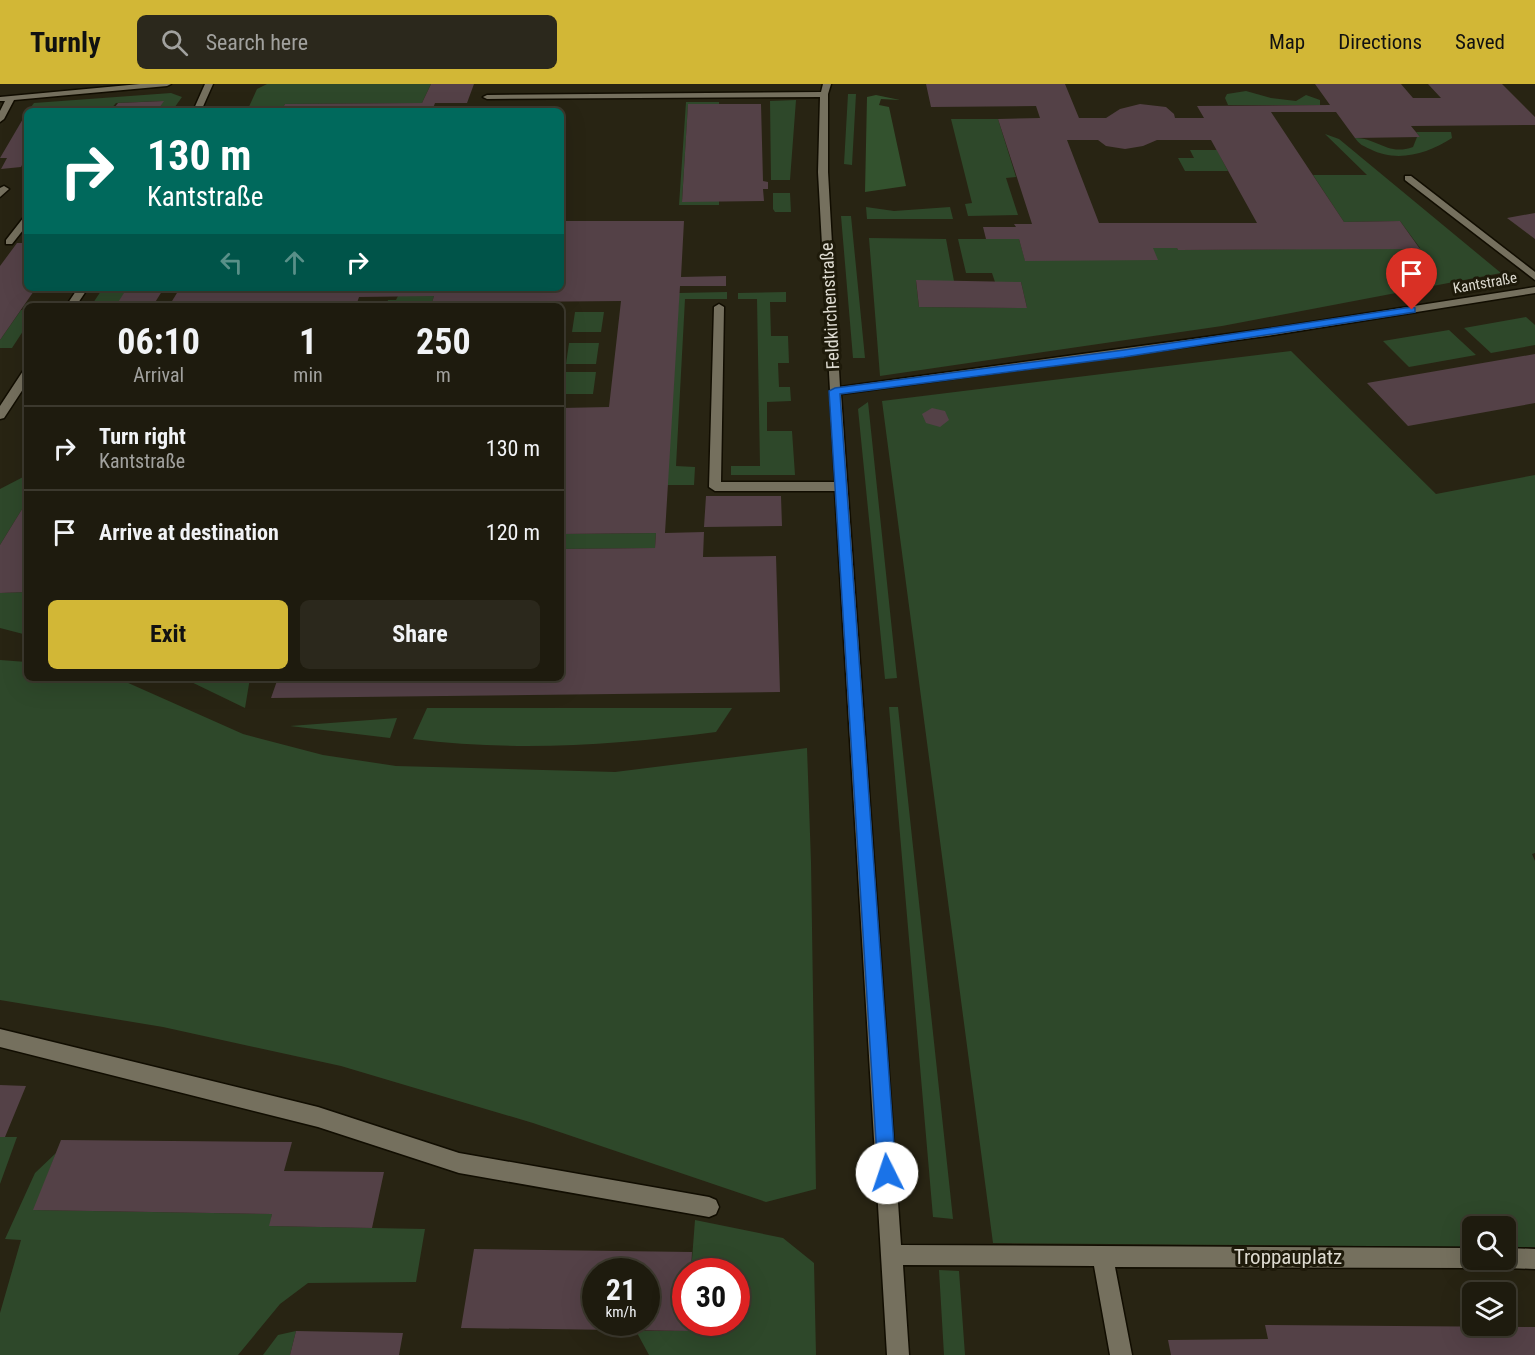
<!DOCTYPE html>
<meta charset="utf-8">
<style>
:root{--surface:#1e1b0e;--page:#2b281c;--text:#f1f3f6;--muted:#a1a19e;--line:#3c392e;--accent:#d2b736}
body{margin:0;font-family:"Roboto Condensed",sans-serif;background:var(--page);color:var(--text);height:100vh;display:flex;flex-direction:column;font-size:22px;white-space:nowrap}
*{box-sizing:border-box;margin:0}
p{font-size:20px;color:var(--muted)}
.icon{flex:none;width:33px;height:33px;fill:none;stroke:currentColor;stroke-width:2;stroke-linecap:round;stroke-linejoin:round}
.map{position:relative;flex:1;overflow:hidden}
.panel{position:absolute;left:24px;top:219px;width:540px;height:378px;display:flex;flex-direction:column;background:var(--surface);border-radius:9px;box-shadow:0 6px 24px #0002,0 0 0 2px var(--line)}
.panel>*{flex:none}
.guide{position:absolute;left:24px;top:24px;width:540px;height:183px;border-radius:9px;box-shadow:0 6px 24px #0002,0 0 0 2px var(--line);background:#00695c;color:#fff;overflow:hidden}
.fabs{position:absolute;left:1462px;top:1132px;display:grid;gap:12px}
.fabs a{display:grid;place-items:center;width:54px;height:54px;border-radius:9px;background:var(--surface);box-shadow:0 6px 24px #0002,0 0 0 2px var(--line);font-size:30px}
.speed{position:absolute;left:582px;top:1174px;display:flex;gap:12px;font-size:30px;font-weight:700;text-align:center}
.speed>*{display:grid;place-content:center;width:78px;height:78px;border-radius:50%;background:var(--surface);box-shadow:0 6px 24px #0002,0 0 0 2px var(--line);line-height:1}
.speed small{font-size:15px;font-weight:400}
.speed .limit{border:9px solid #d22;background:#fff;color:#111}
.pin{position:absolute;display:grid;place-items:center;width:51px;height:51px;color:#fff;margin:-62px -26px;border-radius:50% 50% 50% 0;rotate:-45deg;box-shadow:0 0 6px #0007}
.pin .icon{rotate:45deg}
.me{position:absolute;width:66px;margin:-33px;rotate:356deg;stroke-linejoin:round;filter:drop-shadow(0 0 4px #0008)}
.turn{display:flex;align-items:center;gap:21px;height:126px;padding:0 24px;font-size:27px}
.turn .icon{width:78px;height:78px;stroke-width:2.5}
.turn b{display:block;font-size:42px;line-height:51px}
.lanes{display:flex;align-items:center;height:57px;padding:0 24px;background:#0003;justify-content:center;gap:30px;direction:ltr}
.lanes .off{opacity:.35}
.eta{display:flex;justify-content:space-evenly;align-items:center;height:102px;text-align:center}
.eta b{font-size:36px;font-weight:700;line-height:42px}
.cta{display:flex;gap:12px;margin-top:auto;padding:12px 24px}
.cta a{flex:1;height:69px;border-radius:9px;background:var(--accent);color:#111;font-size:24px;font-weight:700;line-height:69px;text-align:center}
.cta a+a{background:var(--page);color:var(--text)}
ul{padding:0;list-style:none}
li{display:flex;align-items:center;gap:18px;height:84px;padding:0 24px;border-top:2px solid var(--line)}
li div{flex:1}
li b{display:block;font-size:22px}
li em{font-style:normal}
header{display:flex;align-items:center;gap:36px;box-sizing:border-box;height:84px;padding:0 30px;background:var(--accent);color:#111}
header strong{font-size:28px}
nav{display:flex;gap:33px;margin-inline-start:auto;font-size:21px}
.search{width:420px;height:54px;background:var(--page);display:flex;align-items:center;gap:15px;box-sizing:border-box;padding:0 21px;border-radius:9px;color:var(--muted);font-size:22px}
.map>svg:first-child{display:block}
.green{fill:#2e482a}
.forest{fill:#33522e}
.building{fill:#544147;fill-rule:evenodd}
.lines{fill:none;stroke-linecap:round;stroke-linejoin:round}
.minor-casing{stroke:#110d01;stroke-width:3}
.minor{fill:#75705e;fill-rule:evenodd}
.route{fill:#1a73e8;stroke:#114b97;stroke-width:1.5}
.labels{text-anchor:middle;stroke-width:6;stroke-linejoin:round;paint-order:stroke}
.far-street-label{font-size:15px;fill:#dddad0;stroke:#1e1a0a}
.street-label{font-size:18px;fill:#dddad0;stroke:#1e1a0a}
.near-street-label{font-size:21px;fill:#dddad0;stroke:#1e1a0a}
</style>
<header>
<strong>Turnly</strong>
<div class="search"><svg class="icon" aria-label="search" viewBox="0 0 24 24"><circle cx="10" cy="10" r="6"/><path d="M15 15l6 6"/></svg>Search here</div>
<nav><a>Map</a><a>Directions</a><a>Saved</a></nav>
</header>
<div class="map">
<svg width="1535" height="1271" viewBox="0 0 1535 1271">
<rect width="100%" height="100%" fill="#282413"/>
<path class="green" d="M267,0H431L422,19L285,20L281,27H247L257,5Z
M1246,7L1271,14L1296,17L1306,11L1320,16V21H1228L1225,14L1227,10Z
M171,9L182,13L172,27H157L163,17L116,19L109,27H28L34,19Z
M848,10H856L852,81L844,80Z
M796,16L790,96H771L770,17Z
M686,18H719V20L688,21L682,117H719V121H679Z
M951,35H998L1016,93L1006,94L1018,131L968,132L965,120L972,119Z
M1416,48H1451L1452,54C1427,70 1397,79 1370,65C1363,62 1359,60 1355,54C1378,54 1387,72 1413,63L1417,53H1420Z
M1325,50L1339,55L1501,189L1222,242L880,292L869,154L946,155L954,197H916L919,223L1027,224L1021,198H995L992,189H966L958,155H1019L1025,176L1153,164H1177L1178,166L1420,164L1400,137L1344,138L1313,91H1367Z
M1190,66H1217L1228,87H1185L1178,74H1194Z
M773,109H790L791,128H775L773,125Z
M866,123L894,127L950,123L953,135H867Z
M841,132H851L865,274H853Z
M103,204H127L118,220H171L169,222H91Z
M727,208V215H685L676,382L695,383L694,401H667L679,209Z
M786,208V218H770L771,252H788L789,279H778L779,303H790L791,317L767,318V347H792L795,391H731V382H760L757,215H738V209Z
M398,212H434L431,222H386L388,216H396Z
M21,226H27V241L12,264H0V256Z
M575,228H604L601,248H572Z
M1526,233L1535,241V261L1491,269L1464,244Z
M1449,246L1476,271L1409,283L1383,257Z
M569,259H599L596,280H566Z
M1291,267L1436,410L1535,391V769L1532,770L1535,777V1163H1506V1143H1473V1163L993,1159L882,317Z
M565,288H596L593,310H562Z
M868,318L897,594L885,595L858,325Z
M27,391V417L0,461V405Z
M656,449L655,464L561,465V450Z
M27,508V551L0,544V509Z
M0,576L27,578V594H117L243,650L323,671L396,682L615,688L807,664L811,778L816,1105L766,1118L533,1039L341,982L163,943L0,916Z
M183,594H250L245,624Z
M889,623H898L953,1135L933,1133Z
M427,624H732L716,648C616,661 514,668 413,655Z
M397,634L390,654L290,642Z
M0,1053H17L0,1100Z
M56,1069L34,1126L272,1130L270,1142L425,1145L416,1198L308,1199L280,1220L238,1271H0V1229L21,1156L5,1155L35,1089Z
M695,1136L783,1154L814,1179L816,1271H649L636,1247H688L689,1239H736V1188H691Z
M939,1186L959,1187L965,1271H944Z
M296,1247L290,1271H263L278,1251Z"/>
<path class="forest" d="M876,11L900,16L881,15L879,21L889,23L906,102L865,108L867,13Z"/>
<path class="building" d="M431,0H474L467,19H435L432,27H281L285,20L422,19Z
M926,0H1065L1079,34H1106L1120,25L1140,20L1166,23L1174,30L1175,34H1204L1197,22L1330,21L1315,0H1401L1413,14H1441L1428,0H1502L1535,33V41L1411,42L1420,53L1355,54L1336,28H1271L1344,138L1400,137L1420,165L1178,166L1177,164H1153L1158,176L1025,177L1019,155H986L983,143H1016L1014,140H1032L998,35L1040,34L1036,22L931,23ZM1067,56H1098L1106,62L1125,65L1143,62L1157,56H1211L1257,139H1099Z
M164,17L157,27H112L118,19Z
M688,20H761L763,97L768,98V105H763L764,117L682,118Z
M27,28V71L21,83L1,85L7,74H0Z
M1535,129V155L1507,134Z
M561,137H684L681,193L726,192V202H680L665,449L704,448L703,473L776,472L780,608L271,614L278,594H561V465L655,464L656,449L561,450V324L609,323L621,217L501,218L500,222H431L434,212L359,213L356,222H169L180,204H561Z
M17,159H27V204H36L0,256V182Z
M916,196L1021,198L1027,224L919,223Z
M127,204H164L154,220H117Z
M1535,270V319L1408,342L1367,299Z
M932,324L945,327L949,336L940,343L926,339L922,330Z
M706,412H781L782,442L704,443Z
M27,417V508L0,509V461Z
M0,1001L26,1002L5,1053H0Z
M61,1056L292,1058L284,1087L384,1088L372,1144L269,1142L272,1130L33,1126Z
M474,1165L692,1168L691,1188H686V1239H689V1247L461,1244ZM596,1188H646V1239H596Z
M1265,1241L1535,1243V1271H1171L1168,1256L1268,1255Z
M296,1247L403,1249L399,1271H290Z"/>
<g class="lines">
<g class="minor-casing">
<path id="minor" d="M140,0H171L167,2L14,16L4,35L0,38V27L5,17H0V13Z
M205,0H213L201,27H193Z
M823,0H831L828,10V88L840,303L1273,244L1535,203V209L1273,251L841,310L901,1161L1473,1164V1176H1483L1480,1181L1473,1184L1115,1183L1132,1271H1110L1094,1182L903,1181L909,1271H887L835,407H715L709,403L714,223L719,220L724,223L721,398H835L818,88L820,13L487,15L483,13L487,11L821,8Z
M1405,92H1411L1535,188V196L1405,96Z
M4,102L9,105L0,113V104Z
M27,132V141L12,160H6V156L24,133Z
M78,204H88L76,222H66Z
M27,286V299L4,334L0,335V322L23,287Z
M0,945L318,1023L459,1069L709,1113L716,1116L719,1123L716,1130L709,1133L459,1089L318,1043L0,963Z
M1506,1164L1535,1165V1185L1506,1184L1499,1181L1496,1176H1506Z"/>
</g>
<use href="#minor" class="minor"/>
</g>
<path class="route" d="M1412,223L1415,224V228L1124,273L840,310L896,1089L894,1095L887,1098L881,1095L878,1089L829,307L835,304L1124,266Z"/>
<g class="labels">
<g class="far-street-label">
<text transform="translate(1485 199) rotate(-10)" y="5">Kantstraße</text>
</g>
<g class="street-label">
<text transform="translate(830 222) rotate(-93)" y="6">Feldkirchenstraße</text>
</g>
<g class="near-street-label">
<text x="1288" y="1180">Troppauplatz</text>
</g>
</g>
</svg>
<div class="fabs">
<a><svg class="icon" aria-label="search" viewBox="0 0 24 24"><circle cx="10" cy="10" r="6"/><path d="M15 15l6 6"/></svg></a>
<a><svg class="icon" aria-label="layers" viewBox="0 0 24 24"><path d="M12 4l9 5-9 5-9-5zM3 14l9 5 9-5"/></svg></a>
</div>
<div class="speed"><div>21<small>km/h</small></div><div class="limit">30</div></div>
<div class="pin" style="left:1412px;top:226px;background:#d93025"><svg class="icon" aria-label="arrive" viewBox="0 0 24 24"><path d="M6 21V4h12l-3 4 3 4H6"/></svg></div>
<svg class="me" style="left:887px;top:1089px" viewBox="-20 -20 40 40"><circle r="19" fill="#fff"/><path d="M0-13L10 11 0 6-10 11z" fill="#1a73e8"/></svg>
<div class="guide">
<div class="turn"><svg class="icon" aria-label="right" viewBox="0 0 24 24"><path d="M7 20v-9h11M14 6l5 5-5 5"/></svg><div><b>130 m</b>Kantstraße</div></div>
<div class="lanes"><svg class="icon off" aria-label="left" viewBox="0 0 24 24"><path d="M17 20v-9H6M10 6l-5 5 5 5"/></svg><svg class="icon off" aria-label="ahead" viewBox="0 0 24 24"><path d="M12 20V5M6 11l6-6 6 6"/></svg><svg class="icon" aria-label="right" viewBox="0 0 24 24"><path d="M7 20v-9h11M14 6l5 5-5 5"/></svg></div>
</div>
<section class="panel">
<div class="eta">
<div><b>06:10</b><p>Arrival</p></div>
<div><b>1</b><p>min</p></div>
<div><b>250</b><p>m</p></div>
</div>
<ul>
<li><svg class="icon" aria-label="right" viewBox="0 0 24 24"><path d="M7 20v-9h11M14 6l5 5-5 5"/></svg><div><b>Turn right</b><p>Kantstraße</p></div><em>130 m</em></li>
<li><svg class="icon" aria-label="arrive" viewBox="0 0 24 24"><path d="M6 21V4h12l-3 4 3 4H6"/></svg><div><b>Arrive at destination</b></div><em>120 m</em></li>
</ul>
<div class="cta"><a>Exit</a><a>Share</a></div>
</section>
</div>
